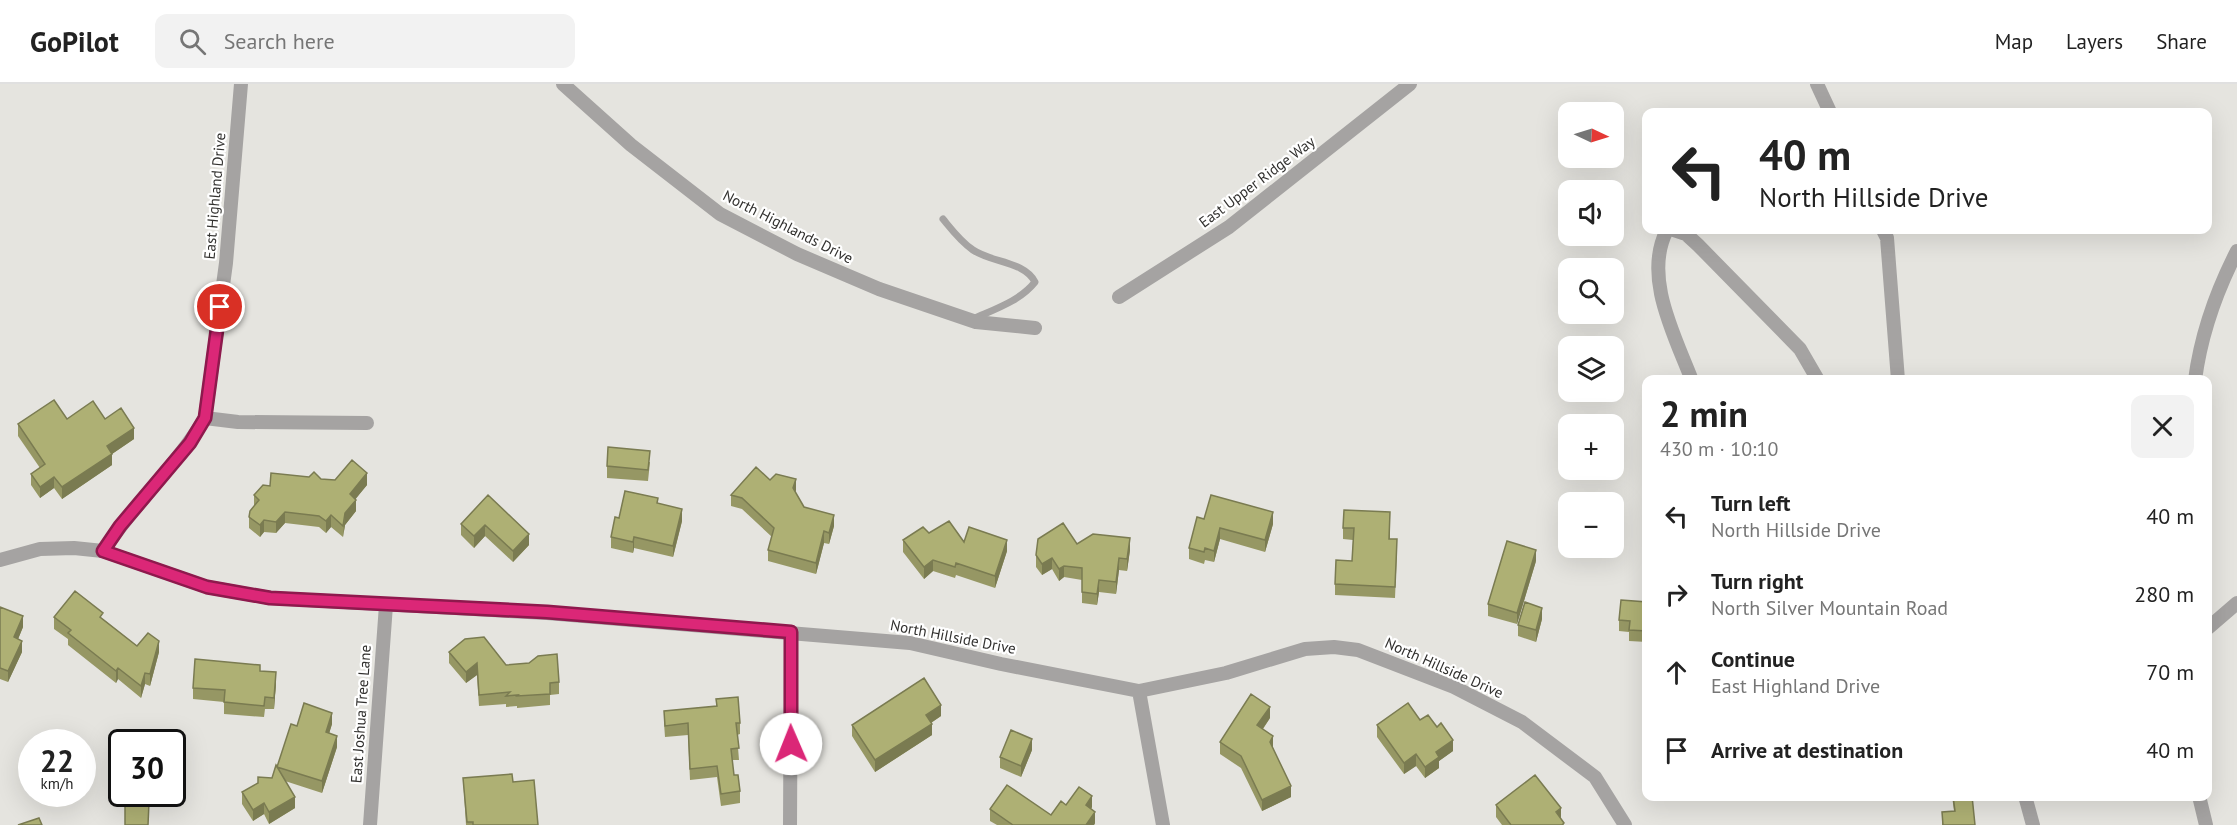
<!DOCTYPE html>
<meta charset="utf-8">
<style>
:root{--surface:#fff;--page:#f2f2f2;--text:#222;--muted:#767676;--line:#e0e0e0}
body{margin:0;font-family:"PT Sans",sans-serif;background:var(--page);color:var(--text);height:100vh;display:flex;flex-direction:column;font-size:22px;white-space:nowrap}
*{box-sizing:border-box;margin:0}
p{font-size:20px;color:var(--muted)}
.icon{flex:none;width:33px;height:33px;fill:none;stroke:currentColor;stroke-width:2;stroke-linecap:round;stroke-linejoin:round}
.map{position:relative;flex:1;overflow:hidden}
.panel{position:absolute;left:1642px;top:291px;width:570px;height:426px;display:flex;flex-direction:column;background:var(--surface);border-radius:12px;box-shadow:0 6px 24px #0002}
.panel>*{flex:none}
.top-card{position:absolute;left:1642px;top:24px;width:570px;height:126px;border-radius:12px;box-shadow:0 6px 24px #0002;background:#fff;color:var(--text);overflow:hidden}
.needle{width:39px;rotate:94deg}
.buttons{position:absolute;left:1558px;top:18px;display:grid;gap:12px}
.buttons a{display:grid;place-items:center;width:66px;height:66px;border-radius:12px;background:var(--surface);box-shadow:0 6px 24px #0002;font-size:30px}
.speed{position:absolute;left:18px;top:645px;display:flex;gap:12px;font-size:30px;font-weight:700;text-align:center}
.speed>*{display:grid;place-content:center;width:78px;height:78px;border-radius:50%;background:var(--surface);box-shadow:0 6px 24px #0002;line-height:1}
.speed small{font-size:15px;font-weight:400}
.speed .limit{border:3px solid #111;border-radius:9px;background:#fff;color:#111}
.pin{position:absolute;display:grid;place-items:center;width:51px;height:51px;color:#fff;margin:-26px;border:3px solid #fff;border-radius:50%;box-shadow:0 2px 6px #0007}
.me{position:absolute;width:66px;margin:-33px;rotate:359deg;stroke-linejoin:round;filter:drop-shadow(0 0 4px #0008)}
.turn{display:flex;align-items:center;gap:21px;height:126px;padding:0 18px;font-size:27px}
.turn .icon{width:78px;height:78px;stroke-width:2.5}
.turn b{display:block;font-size:42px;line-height:51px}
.round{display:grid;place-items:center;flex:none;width:63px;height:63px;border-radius:12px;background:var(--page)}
.overview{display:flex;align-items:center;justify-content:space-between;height:102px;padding:0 18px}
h1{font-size:36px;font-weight:600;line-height:45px}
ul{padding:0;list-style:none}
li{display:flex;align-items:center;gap:18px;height:78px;padding:0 18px}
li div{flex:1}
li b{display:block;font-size:22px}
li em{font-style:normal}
header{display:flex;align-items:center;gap:36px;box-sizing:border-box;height:84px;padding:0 30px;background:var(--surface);border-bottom:2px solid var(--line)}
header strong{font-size:28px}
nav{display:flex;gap:33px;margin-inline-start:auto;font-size:21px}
.search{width:420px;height:54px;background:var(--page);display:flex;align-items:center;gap:15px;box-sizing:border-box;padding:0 21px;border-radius:12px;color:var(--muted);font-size:22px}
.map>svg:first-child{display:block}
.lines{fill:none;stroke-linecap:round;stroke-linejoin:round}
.lane{stroke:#a5a3a2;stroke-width:7}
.street{stroke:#a5a3a2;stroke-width:14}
.wall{fill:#969764}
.shaded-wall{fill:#7a7b51}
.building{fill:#aeb074;stroke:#7a7b51;stroke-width:1.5}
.route-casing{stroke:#8e194d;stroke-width:15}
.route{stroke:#db2777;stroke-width:10}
.labels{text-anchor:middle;stroke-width:4.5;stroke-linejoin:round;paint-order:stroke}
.street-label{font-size:15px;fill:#31302e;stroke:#fff}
</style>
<header>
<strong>GoPilot</strong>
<div class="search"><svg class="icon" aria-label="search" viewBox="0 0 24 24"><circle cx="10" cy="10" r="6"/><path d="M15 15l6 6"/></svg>Search here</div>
<nav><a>Map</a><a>Layers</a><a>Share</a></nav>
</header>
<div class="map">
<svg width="2237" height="741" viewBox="0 0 2237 741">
<rect width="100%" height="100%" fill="#e5e4df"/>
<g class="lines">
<path class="lane" d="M943,135C952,146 960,157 973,166C992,179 1024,177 1035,198C1020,217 995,225 973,235"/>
<path class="street" d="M563,0L631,61L720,130L797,170L879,205L976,238L1035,244
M1817,0L1830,28
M1667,146C1643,192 1674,250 1691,294
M1674,146L1686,150L1698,161L1800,265L1818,296
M1883,146L1887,154L1898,296
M1119,213L1229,143L1410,0
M2195,296C2201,250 2216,208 2237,167
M205,334L226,179L241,0
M103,467C134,420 176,382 205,334L238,338L367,339
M0,476L40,465L74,464L103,467L207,503L270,514L547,529L910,559L1001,580L1139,607L1226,589L1305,565L1334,563L1358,566L1454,603L1522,638L1595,693L1625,741
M2208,544L2237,519
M1139,607L1163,741
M2025,712L2033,741
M2199,712L2206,741
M370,741L386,521
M790,741L791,548"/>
</g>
<path class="wall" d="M67,335H105L134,355L112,370V381L62,415L54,404L40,414L31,401V390L40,384L18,352V340Z
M650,378L648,397L607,394V382Z
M321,395L367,401L355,415L356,427L345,441L343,453L331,443L326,449L319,443L285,439L276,449L264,448L260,453L249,444V433L254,422V411L270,402Z
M770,396L796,406L795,408L804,423L834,442L829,460L824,459L816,490L768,477V466L772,453L742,425L731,422V411Z
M488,411L529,461L513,478L485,452L474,464L461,451V440Z
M658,419L682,437L673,473L634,464L633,469L611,464V453L619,434Z
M1204,435L1273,440L1265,468L1220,455L1214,478L1205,476L1204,480L1189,475V464Z
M1390,440V455L1397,467L1395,514L1335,511V500L1352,477L1353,456L1343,455V444Z
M929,449L1007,467L995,504L956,491L955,494L933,487L924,495L903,468V456Z
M1077,460L1130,466L1127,487L1119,486L1116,510L1099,508L1097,521L1082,519V496L1064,493L1059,497L1052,485L1042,491L1036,483V471Z
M1536,477L1517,540L1488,532V520Z
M1647,518V558L1629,557V548L1619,547V536Z
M0,523L23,543L18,555L22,568L8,598L0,595Z
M54,533L103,535L137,562L159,568L150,602L145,600L141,614L118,595L116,599L68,561V555L54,545Z
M1542,535L1536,558L1518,552V541Z
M449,568L506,581L559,598V610L550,611V621L517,624V622L506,623V620L479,622L477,591L466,599L449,579Z
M260,587L276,599L274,625H265L264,633L224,630V618L193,615V604Z
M716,615L740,639V650L737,651L739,676H732L734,691L740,707V719L721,722L717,693L690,696L688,651L665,653L664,639V627L716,622Z
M941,632L931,639L932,651L875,688L852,652V641Z
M1270,634L1263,645L1273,664L1291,713L1262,727L1241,684L1220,670V658Z
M1420,636L1453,667L1439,677V684L1425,694L1416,682L1404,690L1377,653V641Z
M332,640L329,649L337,663L322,709L285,697L295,724L269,740L264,730L253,737L242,720V708L272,694L297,642Z
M1032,666L1021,693L1000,684V673Z
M463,694L513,698L538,741H466Z
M1952,712H1972L1975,741H1942V728L1954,727Z
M1066,721L1092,723L1091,725L1095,739L1094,741H997L990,737V725L1051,731Z
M1496,721L1561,735L1564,741H1502L1496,733Z"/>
<path class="shaded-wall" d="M134,344V355L112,370V381L62,415V403L107,362Z
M367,389V401L350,422V410Z
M54,393V404L40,414V403Z
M796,395V406L793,415V404Z
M356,416V427L345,441L343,453L345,429Z
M682,425V437L673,473V462Z
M285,428V439L276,449V438Z
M1273,428V440L1265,468V456Z
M331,431V443L326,449V437Z
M834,431V442L829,460V449Z
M264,436V448L260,453V441Z
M485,441V452L474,464V452Z
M1220,444V455L1214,478V467Z
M824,447V459L816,490V479Z
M529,450V461L513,478V467Z
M634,453V464L633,469V458Z
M1130,454V466L1127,487V475Z
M1007,456V467L995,504V492Z
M1536,466V477L1517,540V529Z
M1052,474V485L1042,491V480Z
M1119,474V486L1116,510V498Z
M933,476V487L924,495V483Z
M1064,482V493L1059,497V485Z
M1099,496V508L1097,521V510Z
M1542,524V535L1536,558V546Z
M23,532V543L14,565V553Z
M22,557V568L8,598V587Z
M159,557V568L150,602V590Z
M477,579V591L466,599V588Z
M118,584V595L116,599V587Z
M276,588V599L274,625V614Z
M145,589V600L141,614V602Z
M941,621V632L926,642V631Z
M1270,623V634L1257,653V641Z
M332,629V640L326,660V648Z
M932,640V651L875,688V676Z
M337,652V663L322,709V697Z
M1273,652V663L1270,669V658Z
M1032,655V666L1021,693V682Z
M1453,656V667L1439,677V684L1425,694V683L1436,668Z
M1416,670V682L1404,690V679Z
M1291,702V713L1262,727V716Z
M1092,712V723L1086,733V721Z
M295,713V724L269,740V728Z
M264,719V730L253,737V726Z
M1561,724V736L1556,728Z
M1095,728V739L1094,741H1086Z"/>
<path class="building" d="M54,316L67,335L93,317L105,335L121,324L134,344L107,362L112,370L62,403L54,393L40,403L31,390L45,380L18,340Z
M608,363L650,367L648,386L607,382Z
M352,376L367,389L350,410L356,416L345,429L343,442L331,431L326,437L319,432L285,428L276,438L264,436L260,441L249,433L250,427L259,416L254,411L263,401L270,402L271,389L309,393L314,388L321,395L335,396Z
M756,383L770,396L776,390L796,395L793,404L804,423L834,431L829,449L824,447L816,479L768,466L774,444L742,414L731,411Z
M625,407L658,414L657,419L682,425L673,462L634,453L633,458L611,453L615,433L619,434Z
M488,411L529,450L513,467L485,441L474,452L461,440Z
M1211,411L1273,428L1265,456L1220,444L1214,467L1205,464L1204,468L1189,464L1197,433L1204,435Z
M1344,426L1390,428L1389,455H1397L1395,503L1335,500L1336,476L1352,477L1354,444H1343Z
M949,437L964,458L969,443L1007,456L995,492L956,479L955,483L933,476L924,483L903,456L923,443L929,449Z
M1063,439L1077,460L1093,450L1130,454L1127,475L1119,474L1116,498L1099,496L1097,510L1082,508V484L1064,482L1059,485L1052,474L1042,480L1036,471L1038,455Z
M1507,457L1536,466L1517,529L1488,520Z
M75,507L103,529L100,533L137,562L148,549L159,557L150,590L145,589L141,602L118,584L116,587L68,549L71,546L54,533Z
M1621,516L1647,518V547L1629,546L1630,537L1619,536Z
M1525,518L1542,524L1536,546L1518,541Z
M0,523L23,532L14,553L22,557L8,587L0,584Z
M484,553L506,581L529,579L538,572L557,570L559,598L550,599V610L517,612L518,611L506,612L510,608L479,611L477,579L466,588L449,568L465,555Z
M195,575L260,581V587L276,588L274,614L265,613L264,622L224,618L225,606L193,604Z
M924,594L941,621L926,631L932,640L875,676L852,641Z
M1251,610L1270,623L1257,641L1273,652L1270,658L1291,702L1262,716L1241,672L1220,658Z
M738,613L740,639H736L739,664L731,665L734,691H738L740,707L721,710L717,682L690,685L688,639L665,642L664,627L717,622L716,615Z
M304,619L332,629L326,648L337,652L322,697L277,683L291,640L297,642Z
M1408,619L1420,636L1428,631L1437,643L1441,639L1453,656L1436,668L1439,673L1425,683L1416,670L1404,679L1377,641Z
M1011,646L1032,655L1021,682L1000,673Z
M276,681L295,713L269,728L264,719L253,726L242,708L258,699V693L272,694Z
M512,690L513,698L534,696L538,741H473V738H467L463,694Z
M1535,691L1561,724L1556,728L1564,739L1562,741H1511L1496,721Z
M1007,701L1051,731L1061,717L1066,721L1079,703L1092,712L1086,721L1095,728L1086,741H1013L990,725Z
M1953,712H1972L1975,741H1943L1942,728L1955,727Z
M149,718L148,741H125V720Z
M39,734L42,741H18Z"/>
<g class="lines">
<g class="route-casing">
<path id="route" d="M220,223L205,334L190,359L120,442L103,467L207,503L270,514L547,528L791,548V660"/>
</g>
<use href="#route" class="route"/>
</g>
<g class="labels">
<g class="street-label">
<text transform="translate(1257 98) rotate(-37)" y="5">East Upper Ridge Way</text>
<text transform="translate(215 112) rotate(-85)" y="5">East Highland Drive</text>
<text transform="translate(788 143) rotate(27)" y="5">North Highlands Drive</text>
<text transform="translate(953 553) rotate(11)" y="5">North Hillside Drive</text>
<text transform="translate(1444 584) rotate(24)" y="5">North Hillside Drive</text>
<text transform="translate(361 630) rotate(-86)" y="5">East Joshua Tree Lane</text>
</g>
</g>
</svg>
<div class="buttons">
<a><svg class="needle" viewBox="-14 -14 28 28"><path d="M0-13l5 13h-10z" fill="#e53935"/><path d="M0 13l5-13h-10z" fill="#767676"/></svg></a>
<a><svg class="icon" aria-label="sound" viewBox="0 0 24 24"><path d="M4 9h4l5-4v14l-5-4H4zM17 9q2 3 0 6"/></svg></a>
<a><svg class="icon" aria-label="search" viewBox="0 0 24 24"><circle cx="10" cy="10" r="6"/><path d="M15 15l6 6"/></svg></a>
<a><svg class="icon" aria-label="layers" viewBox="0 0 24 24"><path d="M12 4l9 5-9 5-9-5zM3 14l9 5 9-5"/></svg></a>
<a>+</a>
<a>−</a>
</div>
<div class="speed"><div>22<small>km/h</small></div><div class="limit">30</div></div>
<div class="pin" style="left:220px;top:223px;background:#d93025"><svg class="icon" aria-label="arrive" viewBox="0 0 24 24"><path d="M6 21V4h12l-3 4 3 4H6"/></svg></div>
<svg class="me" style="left:791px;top:660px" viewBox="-20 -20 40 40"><circle r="19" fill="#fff"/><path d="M0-13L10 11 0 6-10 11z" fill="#db2777"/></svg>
<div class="top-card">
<div class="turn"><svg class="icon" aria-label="left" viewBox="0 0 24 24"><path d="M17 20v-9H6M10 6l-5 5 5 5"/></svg><div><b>40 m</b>North Hillside Drive</div></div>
</div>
<section class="panel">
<div class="overview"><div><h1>2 min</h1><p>430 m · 10:10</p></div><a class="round"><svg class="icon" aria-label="close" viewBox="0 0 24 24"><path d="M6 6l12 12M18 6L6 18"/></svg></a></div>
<ul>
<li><svg class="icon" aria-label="left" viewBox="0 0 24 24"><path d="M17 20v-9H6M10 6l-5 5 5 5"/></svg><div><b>Turn left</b><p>North Hillside Drive</p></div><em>40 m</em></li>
<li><svg class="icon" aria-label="right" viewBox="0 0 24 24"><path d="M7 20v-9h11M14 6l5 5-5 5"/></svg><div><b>Turn right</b><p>North Silver Mountain Road</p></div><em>280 m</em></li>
<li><svg class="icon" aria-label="ahead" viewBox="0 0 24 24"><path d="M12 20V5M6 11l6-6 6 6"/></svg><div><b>Continue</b><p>East Highland Drive</p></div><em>70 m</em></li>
<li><svg class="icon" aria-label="arrive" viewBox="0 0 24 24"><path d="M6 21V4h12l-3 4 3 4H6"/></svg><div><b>Arrive at destination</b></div><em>40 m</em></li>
</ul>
</section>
</div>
